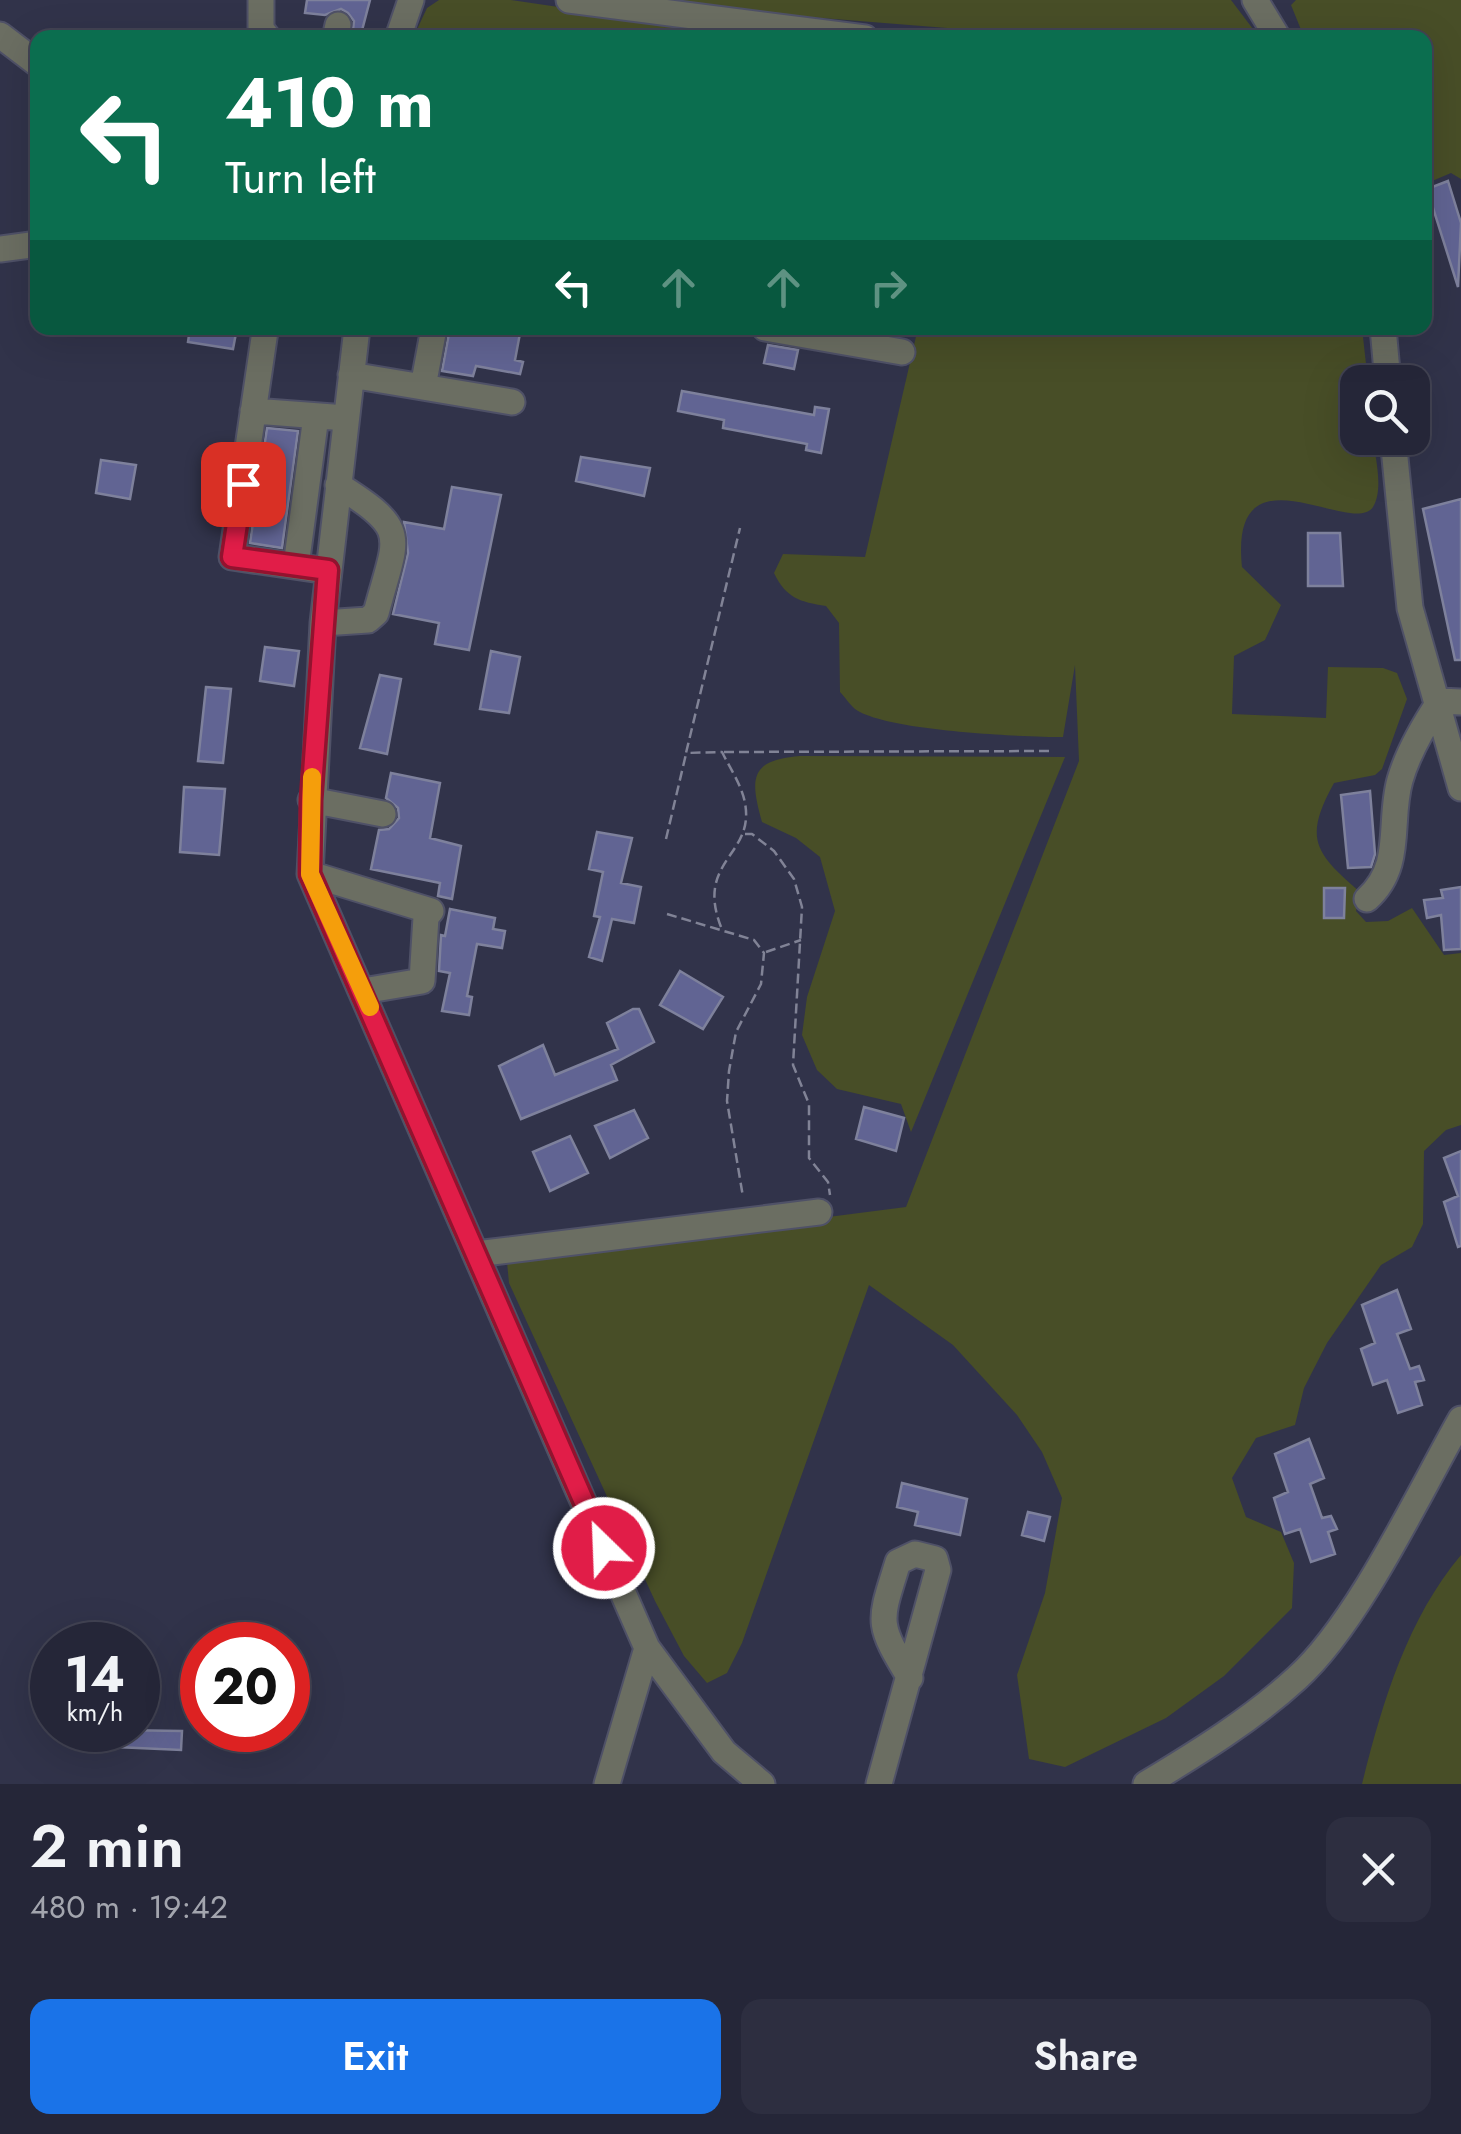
<!DOCTYPE html>
<meta charset="utf-8">
<style>
:root{--surface:#252638;--page:#2d2e40;--text:#f1f3f6;--muted:#a3a5ae;--line:#424353;--accent:#1a73e8}
body{margin:0;font-family:Jost,sans-serif;background:var(--page);color:var(--text);height:100vh;display:flex;flex-direction:column;font-size:38px;white-space:nowrap}
*{box-sizing:border-box;margin:0}
p{font-size:32px;color:var(--muted)}
.icon{flex:none;width:55px;height:55px;fill:none;stroke:currentColor;stroke-width:2;stroke-linecap:round;stroke-linejoin:round}
.map{position:relative;height:1784px;overflow:hidden}
.drawer{display:flex;flex-direction:column;background:var(--surface);flex:1}
.drawer>*{flex:none}
.banner{position:absolute;left:30px;top:30px;width:1402px;height:305px;border-radius:20px;box-shadow:0 10px 40px #0002,0 0 0 2px var(--line);background:#0b6e4f;color:#fff;overflow:hidden}
.buttons{position:absolute;left:1340px;top:365px;display:grid;gap:20px}
.buttons a{display:grid;place-items:center;width:90px;height:90px;border-radius:20px;background:var(--surface);box-shadow:0 10px 40px #0002,0 0 0 2px var(--line);font-size:50px}
.speed{position:absolute;left:30px;top:1622px;display:flex;gap:20px;font-size:50px;font-weight:700;text-align:center}
.speed>*{display:grid;place-content:center;width:130px;height:130px;border-radius:50%;background:var(--surface);box-shadow:0 10px 40px #0002,0 0 0 2px var(--line);line-height:1}
.speed small{font-size:25px;font-weight:400}
.speed .limit{border:15px solid #d22;background:#fff;color:#111}
.pin{position:absolute;display:grid;place-items:center;width:85px;height:85px;color:#fff;margin:-42px;border-radius:20px;box-shadow:0 5px 15px #0006}
.me{position:absolute;width:110px;margin:-55px;rotate:336deg;stroke-linejoin:round;filter:drop-shadow(0 0 8px #0008)}
.turn{display:flex;align-items:center;gap:35px;height:210px;padding:0 30px;font-size:45px}
.turn .icon{width:130px;height:130px;stroke-width:2.5}
.turn b{display:block;font-size:70px;line-height:85px}
.lanes{display:flex;align-items:center;height:95px;padding:0 30px;background:#0003;justify-content:center;gap:50px;direction:ltr}
.lanes .off{opacity:.35}
.round{display:grid;place-items:center;flex:none;width:105px;height:105px;border-radius:20px;background:var(--page)}
.headline{display:flex;align-items:center;justify-content:space-between;height:170px;padding:0 30px}
h1{font-size:60px;font-weight:600;line-height:75px}
.button{display:flex;gap:20px;margin-top:auto;padding:20px 30px}
.button a{flex:1;height:115px;border-radius:20px;background:var(--accent);color:#fff;font-size:40px;font-weight:600;line-height:115px;text-align:center}
.button a+a{background:var(--page);color:var(--text)}
.map>svg:first-child{display:block}
.green{fill:#484e27}
.building{fill:#616493;stroke:#7e819c;stroke-width:2.5}
.lines{fill:none;stroke-linecap:round;stroke-linejoin:round}
.minor-casing{stroke:#4f5167;stroke-width:29}
.path{stroke:#818396;stroke-width:2.5;stroke-dasharray:10 5;stroke-linecap:butt}
.minor{stroke:#6b6e62;stroke-width:25}
.route-casing{stroke:#92132f;stroke-width:25}
.route{stroke:#e11d48;stroke-width:18}
.slow{stroke:#f59e0b;stroke-width:18}
</style>
<div class="map">
<svg width="1461" height="1784" viewBox="0 0 1461 1784">
<rect width="100%" height="100%" fill="#31334a"/>
<path class="green" d="M439,0H511L763,37L413,38L427,8Z
M666,0H1231L1259,37H976L972,30L683,7Z
M1296,0H1461V179L1451,173L1425,184V38L1304,37L1291,5Z
M918,328H1362L1368,382H1358V438H1373C1375,457 1384,489 1373,507C1352,538 1229,441 1242,567L1281,605L1265,640L1234,656L1232,714L1326,718L1328,667L1383,668L1397,673L1407,699L1382,769L1375,775L1334,783C1303,839 1315,853 1360,892L1356,911L1366,922L1388,921L1412,908L1444,955L1461,953V1125L1446,1130L1424,1151L1423,1224L1412,1247L1381,1265L1327,1343L1304,1388L1295,1425L1256,1438L1232,1478L1246,1517L1281,1532L1294,1563L1292,1608L1224,1676L1166,1718L1065,1767L1029,1759L1017,1675L1045,1593L1062,1498L1042,1452L1017,1415L953,1345L869,1285L742,1643L727,1673L707,1683L684,1656L655,1601L509,1283L507,1262L556,1252L906,1207L1079,761L1075,665L1063,737C1022,737 885,731 855,709C850,705 845,697 840,692L839,623L826,606C800,602 786,598 774,573L783,554L865,557Z
M800,756L1065,757L911,1132L901,1104L837,1089L817,1070L802,1035L807,997L835,911L820,857L796,838L762,822C750,779 749,760 800,756Z
M1461,1555V1784H1362C1382,1704 1407,1619 1461,1555Z"/>
<path class="building" d="M307,0H370L360,38H352L354,21L348,13L341,9L325,15L305,13Z
M1448,181L1461,223L1458,287L1427,189Z
M190,328H237L233,349L188,342Z
M450,328H521L515,360L523,362L520,374L476,366L473,376L442,371Z
M768,345L798,350L794,369L764,363Z
M682,391L814,415L815,407L829,409L821,453L806,450L807,444L723,428L724,420L678,411Z
M267,428L298,431L282,548L250,543Z
M581,457L650,468L644,496L576,481Z
M101,460L136,465L130,499L96,493Z
M452,487L501,495L469,650L435,644L439,623L393,614L408,553L404,522L444,529Z
M1461,499V660H1455L1423,509Z
M1308,533H1340L1343,586H1308Z
M265,647L299,651L294,686L260,681Z
M491,651L520,657L509,713L480,709Z
M380,675L401,679L387,754L360,748Z
M206,687L231,689L223,763L198,761Z
M391,773L440,783L430,838L461,846L452,899L438,896L440,883L371,869L379,830L389,829L399,818L398,808L386,798Z
M184,787L225,789L219,855L180,852Z
M1370,791L1375,854L1371,867L1348,868L1341,795Z
M597,832L632,838L621,883L641,887L634,923L612,919L602,961L589,957L600,917L594,916L603,872L589,869Z
M1461,887V949L1444,950L1441,915L1427,918L1424,900L1443,898L1441,890Z
M1324,888H1345L1344,918H1324Z
M450,909L495,918L493,929L505,931L502,948L477,944L467,996L472,997L469,1015L442,1011L450,973L439,971L441,935L445,936Z
M680,971L723,997L703,1029L660,1005Z
M633,1009H639L654,1042L611,1065L617,1080L521,1119L499,1066L543,1045L555,1075L618,1049L607,1023Z
M864,1107L904,1118L896,1151L856,1139Z
M634,1110L648,1138L610,1158L595,1126Z
M570,1136L588,1173L550,1191L533,1152Z
M1461,1151V1246L1458,1247L1444,1202L1458,1196L1444,1158Z
M1397,1290L1411,1329L1397,1334L1410,1369L1419,1366L1424,1380L1415,1382L1422,1405L1398,1413L1387,1380L1373,1385L1361,1349L1375,1343L1362,1305Z
M1309,1439L1324,1478L1310,1484L1322,1518L1331,1516L1337,1529L1328,1532L1335,1554L1311,1562L1300,1529L1285,1534L1274,1498L1288,1492L1275,1454Z
M902,1483L967,1499L960,1535L915,1525L918,1512L897,1507Z
M1028,1512L1050,1517L1044,1541L1022,1535Z
M117,1730L182,1731L181,1750L116,1747Z"/>
<g class="lines">
<g class="minor-casing">
<path id="minor" d="M261,0V29L268,38
M569,0L865,38
M1255,0L1278,38
M0,35L38,64
M335,38L338,25
M398,38L411,0
M0,249L38,244
M357,328L323,623L310,874L647,1648L724,1752L762,1784
M765,328L902,352
M1383,328L1388,382
M265,331L232,557L328,571
M351,375L512,402
M423,387L434,328
M253,411L333,417
M1393,438L1410,608L1461,788
M296,566L316,416
M323,623L368,620L376,613C397,534 411,531 338,485
M311,800L383,814
M310,874L431,911L426,917L422,981L363,991
M1367,899C1404,866 1388,822 1400,780C1408,752 1424,725 1440,701L1461,702
M476,1254L819,1212
M607,1784L647,1648
M879,1784L938,1570L935,1559L915,1554L898,1562C879,1623 876,1622 910,1678
M1146,1784C1199,1752 1251,1720 1297,1678C1358,1623 1419,1493 1461,1419"/>
</g>
<path class="path" d="M724,752L1050,751
M745,834H752L774,851L794,879L802,907L793,1065L809,1104V1158L828,1182L830,1195
M666,839L686,754
M667,914L754,940L764,953L761,984L736,1032L729,1071L727,1101L743,1197
M721,927C695,860 755,856 745,803C742,786 730,768 722,752L686,753L740,528
M766,952L801,940"/>
<use href="#minor" class="minor"/>
</g>
<g class="lines">
<g class="route-casing">
<path id="route" d="M243,484L232,557L328,570L311,800L310,874L604,1548"/>
</g>
<use href="#route" class="route"/>
<path class="slow" d="M312,777L310,874L370,1007"/>
</g>
</svg>
<div class="buttons">
<a><svg class="icon" aria-label="search" viewBox="0 0 24 24"><circle cx="10" cy="10" r="6"/><path d="M15 15l6 6"/></svg></a>
</div>
<div class="speed"><div>14<small>km/h</small></div><div class="limit">20</div></div>
<div class="pin" style="left:243px;top:484px;background:#d93025"><svg class="icon" aria-label="arrive" viewBox="0 0 24 24"><path d="M6 21V4h12l-3 4 3 4H6"/></svg></div>
<svg class="me" style="left:604px;top:1548px" viewBox="-20 -20 40 40"><circle r="17" fill="#e11d48" stroke="#fff" stroke-width="3"/><path d="M0-11L8 9 0 5-8 9z" fill="#fff"/></svg>
<div class="banner">
<div class="turn"><svg class="icon" aria-label="left" viewBox="0 0 24 24"><path d="M17 20v-9H6M10 6l-5 5 5 5"/></svg><div><b>410 m</b>Turn left</div></div>
<div class="lanes"><svg class="icon" aria-label="left" viewBox="0 0 24 24"><path d="M17 20v-9H6M10 6l-5 5 5 5"/></svg><svg class="icon off" aria-label="ahead" viewBox="0 0 24 24"><path d="M12 20V5M6 11l6-6 6 6"/></svg><svg class="icon off" aria-label="ahead" viewBox="0 0 24 24"><path d="M12 20V5M6 11l6-6 6 6"/></svg><svg class="icon off" aria-label="right" viewBox="0 0 24 24"><path d="M7 20v-9h11M14 6l5 5-5 5"/></svg></div>
</div>
</div>
<section class="drawer">
<div class="headline"><div><h1>2 min</h1><p>480 m · 19:42</p></div><a class="round"><svg class="icon" aria-label="close" viewBox="0 0 24 24"><path d="M6 6l12 12M18 6L6 18"/></svg></a></div>
<div class="button"><a>Exit</a><a>Share</a></div>
</section>
